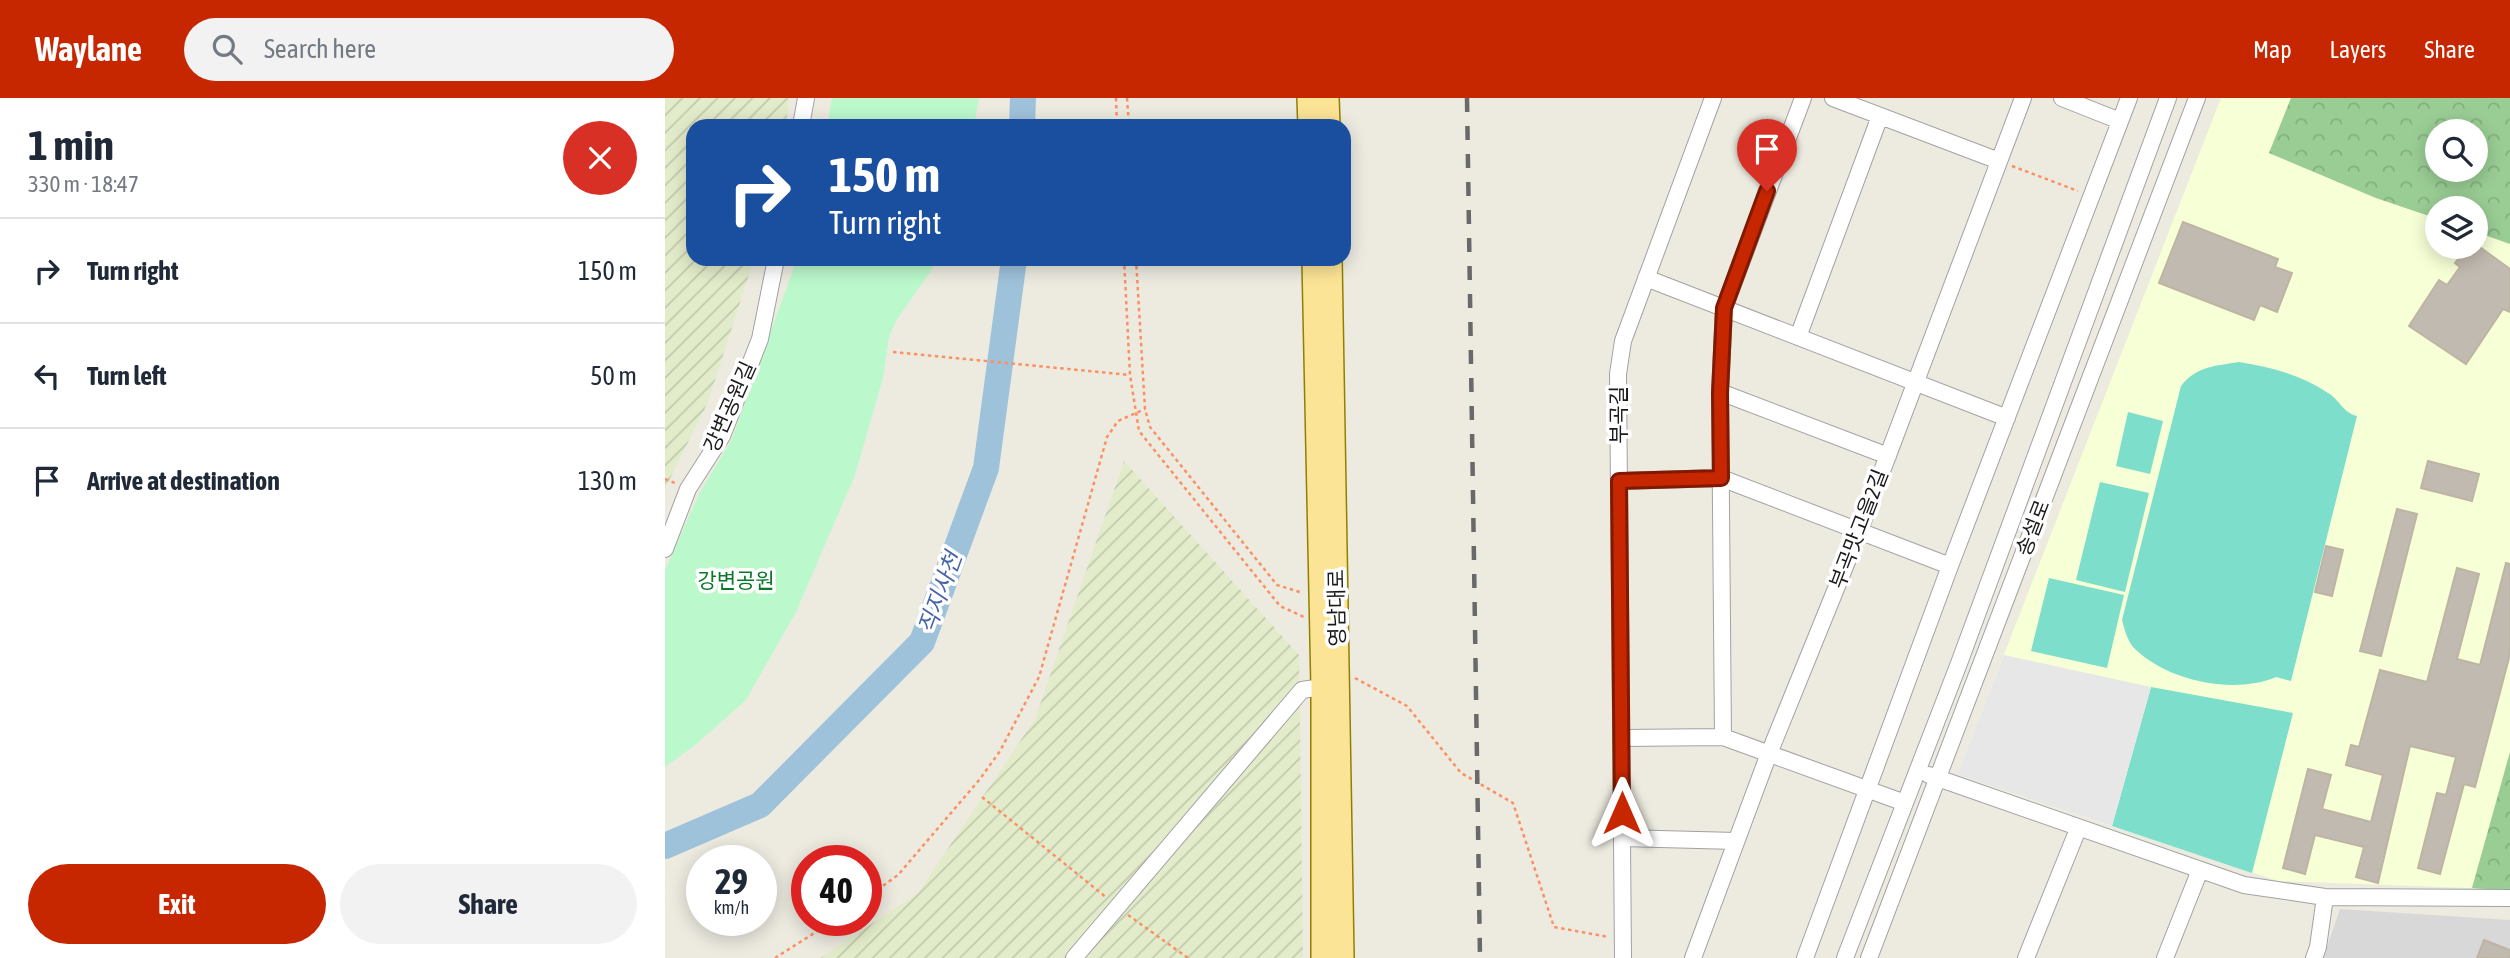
<!DOCTYPE html>
<meta charset="utf-8">
<style>
:root{--surface:#fff;--page:#f2f2f3;--text:#1f2937;--muted:#747a83;--line:#e0e1e3;--accent:#c62700}
body{margin:0;font-family:"Asap Condensed","Noto Sans KR",sans-serif;background:var(--page);color:var(--text);height:100vh;display:flex;flex-direction:column;font-size:26px;white-space:nowrap}
*{box-sizing:border-box;margin:0}
p{font-size:23px;color:var(--muted)}
.icon{flex:none;width:38px;height:38px;fill:none;stroke:currentColor;stroke-width:2;stroke-linecap:round;stroke-linejoin:round}
.map{position:relative;flex:1;overflow:hidden}
.sheet{display:flex;flex-direction:column;background:var(--surface);width:665px}
.sheet>*{flex:none}
.hud{position:absolute;left:21px;top:21px;width:665px;height:147px;border-radius:21px;box-shadow:0 4px 18px #0003;background:#1a4fa0;color:#fff;overflow:hidden}
.controls{position:absolute;left:1760px;top:21px;display:grid;gap:14px}
.controls a{display:grid;place-items:center;width:63px;height:63px;border-radius:50%;background:var(--surface);box-shadow:0 4px 18px #0003;font-size:35px}
.speed{position:absolute;left:21px;top:747px;display:flex;gap:14px;font-size:35px;font-weight:700;text-align:center}
.speed>*{display:grid;place-content:center;width:91px;height:91px;border-radius:50%;background:var(--surface);box-shadow:0 4px 18px #0003;line-height:1}
.speed small{font-size:18px;font-weight:400}
.speed .limit{border:10px solid #d22;background:#fff;color:#111}
.pin{position:absolute;display:grid;place-items:center;width:60px;height:60px;color:#fff;margin:-72px -30px;border-radius:50% 50% 50% 0;rotate:-45deg;box-shadow:0 0 7px #0007}
.pin .icon{rotate:45deg}
.me{position:absolute;width:77px;margin:-38px;rotate:0deg;stroke-linejoin:round;filter:drop-shadow(0 0 5px #0008)}
.turn{display:flex;align-items:center;gap:24px;height:147px;padding:0 28px;font-size:32px}
.turn .icon{width:91px;height:91px;stroke-width:2.5}
.turn b{display:block;font-size:49px;line-height:60px}
.round{display:grid;place-items:center;flex:none;width:74px;height:74px;border-radius:37px;background:var(--page)}
.overview{display:flex;align-items:center;justify-content:space-between;height:119px;padding:0 28px}
h1{font-size:42px;font-weight:700;line-height:52px}
.button{display:flex;gap:14px;margin-top:auto;padding:14px 28px}
.button a{flex:1;height:80px;border-radius:42px;background:var(--accent);color:#fff;font-size:28px;font-weight:700;line-height:80px;text-align:center}
.button a+a{background:var(--page);color:var(--text)}
ul{padding:0;list-style:none}
li{display:flex;align-items:center;gap:21px;height:105px;padding:0 28px;border-top:2px solid var(--line)}
li div{flex:1}
li b{display:block;font-size:26px}
li em{font-style:normal}
header{display:flex;align-items:center;gap:42px;box-sizing:border-box;height:98px;padding:0 35px;background:var(--accent);color:#fff}
header strong{font-size:33px}
nav{display:flex;gap:38px;margin-inline-start:auto;font-size:24px}
.search{width:490px;height:63px;background:var(--page);display:flex;align-items:center;gap:18px;box-sizing:border-box;padding:0 24px;border-radius:38px;color:var(--muted);font-size:26px}
main{display:flex;flex:1;min-height:0}
.map>svg:first-child{display:block}
.residential{fill:#d9d8d8}
.education{fill:#f7ffd7}
.farmland{fill:url(#farmland-furrows)}
.forest{fill:url(#forest-crowns);fill-rule:evenodd}
.park{fill:#bbf9cc}
.pitch{fill:#7cdecb}
.parking{fill:#e7e7e7}
.lines{fill:none;stroke-linecap:round;stroke-linejoin:round}
.river{stroke:#9fc2db;stroke-width:26}
.building{fill:#c1bab0;stroke:#beb4a3;stroke-width:2}
.minor-casing{stroke:#a2a2a2;stroke-width:18}
.major-casing{stroke:#927f00;stroke-width:24}
.path{stroke:#fa9164;stroke-width:2.5;stroke-dasharray:3.5 3.5;stroke-linecap:butt}
.minor{stroke:#fff;stroke-width:16}
.major{stroke:#fce496;stroke-width:21}
.rail{stroke:#696969;stroke-width:4.5;stroke-dasharray:14 14;stroke-linecap:butt}
.route-casing{stroke:#811900;stroke-width:18}
.route{stroke:#c62700;stroke-width:12}
.labels{text-anchor:middle;stroke-width:7;stroke-linejoin:round;paint-order:stroke}
.street-label{font-size:21px;fill:#1b1b1b;stroke:#fff}
.park-label{font-size:21px;fill:#0a7829;stroke:#fff}
.water-label{font-size:23px;font-style:italic;fill:#4865aa;stroke:#fff}
</style>
<header>
<strong>Waylane</strong>
<div class="search"><svg class="icon" aria-label="search" viewBox="0 0 24 24"><circle cx="10" cy="10" r="6"/><path d="M15 15l6 6"/></svg>Search here</div>
<nav><a>Map</a><a>Layers</a><a>Share</a></nav>
</header>
<main>
<section class="sheet">
<div class="overview"><div><h1>1 min</h1><p>330 m · 18:47</p></div><a class="round" style="background:#d93025;color:#fff"><svg class="icon" aria-label="close" viewBox="0 0 24 24"><path d="M6 6l12 12M18 6L6 18"/></svg></a></div>
<ul>
<li><svg class="icon" aria-label="right" viewBox="0 0 24 24"><path d="M7 20v-9h11M14 6l5 5-5 5"/></svg><div><b>Turn right</b></div><em>150 m</em></li>
<li><svg class="icon" aria-label="left" viewBox="0 0 24 24"><path d="M17 20v-9H6M10 6l-5 5 5 5"/></svg><div><b>Turn left</b></div><em>50 m</em></li>
<li><svg class="icon" aria-label="arrive" viewBox="0 0 24 24"><path d="M6 21V4h12l-3 4 3 4H6"/></svg><div><b>Arrive at destination</b></div><em>130 m</em></li>
</ul>
<div class="button"><a>Exit</a><a>Share</a></div>
</section>
<div class="map">
<svg width="1845" height="860" viewBox="0 0 1845 860">
<defs>
<pattern id="farmland-furrows" width="10" height="10" patternUnits="userSpaceOnUse" patternTransform="scale(1.75)"><rect width="10" height="10" fill="#e3ecca"/><path d="M-1 1l2-2M0 10L10 0M9 11l2-2" fill="none" stroke="#c2caad"/></pattern>
<pattern id="forest-crowns" width="20" height="18" patternUnits="userSpaceOnUse" patternTransform="scale(1.75)"><rect width="20" height="18" fill="#9acd94"/><path d="M2 6a3 3 0 1 1 6 0M12 15a3 3 0 1 1 6 0" fill="none" stroke="#84af7f"/></pattern>
</defs>
<rect width="100%" height="100%" fill="#edebe0"/>
<path class="residential" d="M1675,811L1845,822V860H1658Z"/>
<path class="education" d="M1556,0H1626L1604,55L1711,100L1773,121V149H1811V134L1845,146V654L1807,790L1613,783L1292,677Z"/>
<path class="farmland" d="M0,0H124L121,28H28V161H89L43,304L0,391Z
M459,363L634,557L638,860H155L253,795L370,621Z"/>
<path class="forest" d="M1626,0H1845V146L1811,134V110H1773V121L1711,100L1604,55ZM1773,33H1811V72H1773Z
M1845,654V793L1807,790Z"/>
<path class="park" d="M167,0H314L309,28H162Z
M132,161H274L231,223L224,239L218,280L190,377L131,514L81,602L29,648L0,669V472L35,394L66,343Z"/>
<path class="pitch" d="M1574,264C1606,269 1636,277 1663,295C1675,302 1677,314 1692,318L1626,583L1611,579C1569,597 1503,583 1470,551C1462,543 1460,532 1457,522L1516,288C1531,268 1551,268 1574,264Z
M1463,314L1498,323L1485,376L1451,368Z
M1435,384L1484,395L1460,494L1411,482Z
M1384,480L1459,497L1442,570L1366,553Z
M1486,589L1628,615L1587,775L1447,728Z"/>
<path class="parking" d="M1339,557L1486,589L1447,728L1292,677Z"/>
<g class="lines">
<path class="river" d="M357,28L358,0
M0,748L95,707L257,544L321,370L349,161"/>
</g>
<path class="building" d="M1518,124L1613,161L1610,169L1627,175L1612,214L1595,207L1589,222L1494,185Z
M1812,147L1845,171V214L1838,211L1801,266L1744,228L1774,182L1782,187L1795,169L1790,165L1803,149L1808,153Z
M1763,363L1814,376L1807,403L1756,390Z
M1732,411L1752,416L1716,558L1695,553Z
M1661,448L1678,452L1667,498L1650,494Z
M1841,465L1845,466V556L1810,689L1799,686L1775,776L1753,770L1772,695L1781,697L1791,659L1745,648L1713,785L1691,779L1699,749L1650,737L1640,776L1618,770L1643,671L1666,677L1657,711L1706,724L1718,677L1681,667L1686,647L1694,649L1715,572L1762,584L1792,470L1814,476L1792,561L1815,567Z
M1819,842L1845,852V860H1812Z"/>
<g class="lines">
<g class="minor-casing">
<path id="minor" d="M1168,0L1334,63
M1397,0L1455,23
M136,28L141,0
M981,180L1342,320
M1133,239L1215,18
M1055,294L1223,358
M954,383L1056,380L1285,468
M0,451L23,391L57,338L95,241L111,161
M1058,639L1055,294L1059,210L1138,0
M957,640L1058,639L1240,705
M1264,677L1579,787L1660,799L1845,800
M957,740L1071,743
M409,860L637,592L657,589
M958,860L953,276L958,243L1048,0
M1028,860L1103,658L1194,434L1358,0
M1140,860L1285,468L1464,0
M1180,860L1293,568L1503,0
M1204,860L1532,0
M1361,860L1413,731
M1500,860L1535,772
M1649,860L1653,849L1660,799"/>
</g>
<g class="major-casing">
<path id="major" d="M643,0L644,28
M663,0L664,28
M648,161L657,589V860
M666,161L678,860"/>
</g>
<path class="path" d="M451,0L452,28
M462,0L464,28
M1347,68L1413,93
M459,161L465,277L474,333L615,508L639,519
M471,161L480,311L485,329L612,487L638,495
M228,254L465,277
M0,381L10,385
M690,580L742,608L796,675L848,705L889,829L944,839
M317,699L442,800
M201,800L233,777L315,681L335,653L374,579L442,339L453,323L480,311
M463,817L523,860
M110,860L170,822"/>
<use href="#minor" class="minor"/>
<use href="#major" class="major"/>
<path class="rail" d="M802,0L815,860"/>
</g>
<g class="lines">
<g class="route-casing">
<path id="route" d="M957,715L954,383L1056,380L1055,295L1059,210L1102,93"/>
</g>
<use href="#route" class="route"/>
</g>
<g class="labels">
<g class="street-label">
<text transform="translate(65 309) rotate(-66)" y="7">강변공원길</text>
<text transform="translate(954 317) rotate(-90)" y="7">부곡길</text>
<text transform="translate(1368 430) rotate(-69)" y="7">송설로</text>
<text transform="translate(1194 431) rotate(-69)" y="7">부곡맛고을2길</text>
<text transform="translate(672 510) rotate(-91)" y="7">영남대로</text>
</g>
<g class="park-label">
<text x="71" y="490">강변공원</text>
</g>
<g class="water-label">
<text transform="translate(275 495) rotate(-70)" y="8">직지사천</text>
</g>
</g>
</svg>
<div class="controls">
<a><svg class="icon" aria-label="search" viewBox="0 0 24 24"><circle cx="10" cy="10" r="6"/><path d="M15 15l6 6"/></svg></a>
<a><svg class="icon" aria-label="layers" viewBox="0 0 24 24"><path d="M12 4l9 5-9 5-9-5zM3 14l9 5 9-5"/></svg></a>
</div>
<div class="speed"><div>29<small>km/h</small></div><div class="limit">40</div></div>
<div class="pin" style="left:1102px;top:93px;background:#d93025"><svg class="icon" aria-label="arrive" viewBox="0 0 24 24"><path d="M6 21V4h12l-3 4 3 4H6"/></svg></div>
<svg class="me" style="left:957px;top:715px" viewBox="-20 -20 40 40"><path d="M0-17L14 15 0 8-14 15z" fill="#c62700" stroke="#fff" stroke-width="4"/></svg>
<div class="hud">
<div class="turn"><svg class="icon" aria-label="right" viewBox="0 0 24 24"><path d="M7 20v-9h11M14 6l5 5-5 5"/></svg><div><b>150 m</b>Turn right</div></div>
</div>
</div>
</main>
